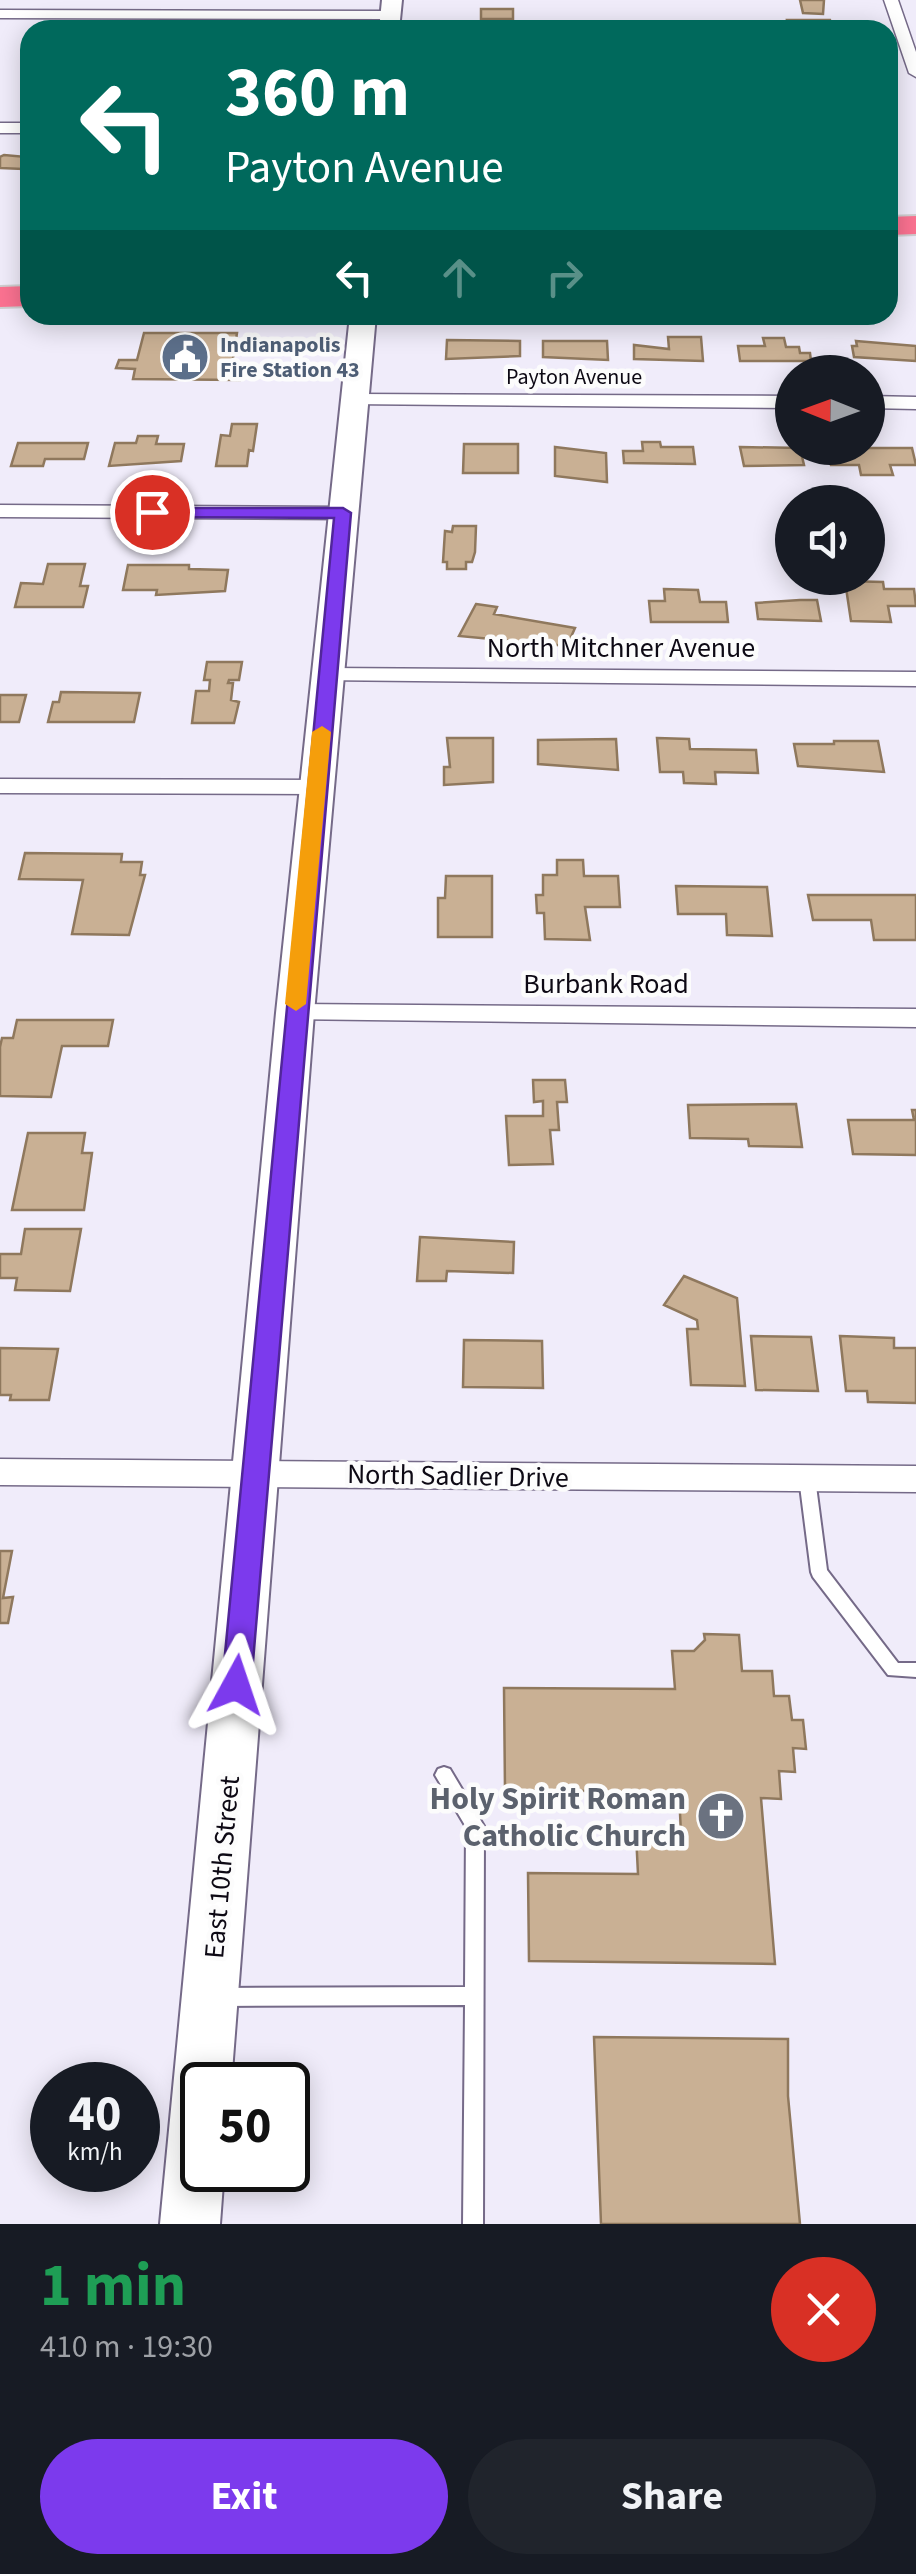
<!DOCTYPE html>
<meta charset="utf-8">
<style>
:root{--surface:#171b24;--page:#20242c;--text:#f1f3f6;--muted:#9ea1a6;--accent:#7c3aed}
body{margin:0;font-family:"Source Sans 3",sans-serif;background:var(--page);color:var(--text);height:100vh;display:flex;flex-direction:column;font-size:38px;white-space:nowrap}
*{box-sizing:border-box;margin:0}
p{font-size:32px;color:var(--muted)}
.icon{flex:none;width:55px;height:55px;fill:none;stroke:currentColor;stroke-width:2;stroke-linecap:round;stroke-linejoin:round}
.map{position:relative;height:2224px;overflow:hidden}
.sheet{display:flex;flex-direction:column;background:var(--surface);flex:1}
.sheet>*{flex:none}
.top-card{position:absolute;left:20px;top:20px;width:878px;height:305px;border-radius:30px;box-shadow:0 5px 25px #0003;background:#00695c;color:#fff;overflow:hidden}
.needle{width:65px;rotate:271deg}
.buttons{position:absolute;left:775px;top:355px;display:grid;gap:20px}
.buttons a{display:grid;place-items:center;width:110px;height:110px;border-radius:50%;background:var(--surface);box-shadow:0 5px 25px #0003;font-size:50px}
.speed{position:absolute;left:30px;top:2062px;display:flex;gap:20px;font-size:50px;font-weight:700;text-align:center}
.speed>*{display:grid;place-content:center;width:130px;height:130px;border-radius:50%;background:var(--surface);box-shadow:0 5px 25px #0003;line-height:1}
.speed small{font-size:25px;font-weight:400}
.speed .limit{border:5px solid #111;border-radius:15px;background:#fff;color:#111}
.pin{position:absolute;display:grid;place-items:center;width:85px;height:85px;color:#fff;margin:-42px;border:5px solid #fff;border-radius:50%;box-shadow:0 2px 10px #0007}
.me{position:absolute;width:110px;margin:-55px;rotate:5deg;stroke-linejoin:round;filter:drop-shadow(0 0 8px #0008)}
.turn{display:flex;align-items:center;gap:35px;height:210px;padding:0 40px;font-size:45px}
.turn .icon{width:130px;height:130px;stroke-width:2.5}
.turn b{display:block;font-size:70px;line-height:85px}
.lanes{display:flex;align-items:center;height:95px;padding:0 40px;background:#0003;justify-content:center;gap:50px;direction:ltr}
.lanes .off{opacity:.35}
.round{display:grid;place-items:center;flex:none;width:105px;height:105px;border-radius:52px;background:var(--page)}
.headline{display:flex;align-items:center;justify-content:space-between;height:170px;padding:0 40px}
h1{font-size:60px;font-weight:700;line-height:75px;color:#1e9e55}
.primary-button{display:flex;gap:20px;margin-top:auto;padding:20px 40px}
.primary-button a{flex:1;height:115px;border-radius:60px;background:var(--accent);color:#fff;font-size:40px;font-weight:700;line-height:115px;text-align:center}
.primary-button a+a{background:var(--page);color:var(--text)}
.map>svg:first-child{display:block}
.building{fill:#c9b094;stroke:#8f785d;stroke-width:2.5}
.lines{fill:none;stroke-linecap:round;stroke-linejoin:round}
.service-casing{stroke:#756a88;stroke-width:4}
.minor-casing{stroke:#756a88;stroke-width:3}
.secondary-casing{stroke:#756a88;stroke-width:4}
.motorway-casing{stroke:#cfced0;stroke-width:4}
.service{fill:#fff;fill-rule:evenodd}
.minor{fill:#fff;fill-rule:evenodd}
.secondary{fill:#fff;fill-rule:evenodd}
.motorway{fill:#fb7291;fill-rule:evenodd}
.route{fill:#7c3aed;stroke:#51269a;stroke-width:2.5}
.slow{fill:#f59e0b}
.labels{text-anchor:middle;stroke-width:9;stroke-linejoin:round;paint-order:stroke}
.far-service-label{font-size:22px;font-weight:bold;fill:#4e5e75;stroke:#fcfcfc;text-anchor:start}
.far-street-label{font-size:22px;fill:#0d0914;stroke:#fcfcfc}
.street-label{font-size:28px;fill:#0d0914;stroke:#fcfcfc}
.near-worship-label{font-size:32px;font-weight:bold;fill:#5b616d;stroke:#fcfcfc;text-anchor:end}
</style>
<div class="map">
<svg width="916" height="2224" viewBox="0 0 916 2224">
<rect width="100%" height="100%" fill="#f0ecfa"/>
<path class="building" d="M800,0H824L823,14L803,13Z
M481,9H513V19H481Z
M787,20H830L832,25L831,30H789Z
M4,155L27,157L23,169L0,168V157Z
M144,333H237L232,365H242L240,380L133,379L135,369L116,368L119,360H137Z
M668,337H701L703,361L634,359V345L669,349Z
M763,338H784L786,347H799L800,353H810L811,361H740L738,346H765Z
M447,340L520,341V356L446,359Z
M543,341H607L608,360L543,357Z
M856,341L916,346V361L854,357L852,346H857Z
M232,424H257L253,451L249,450L247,466H216L221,435L230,436Z
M138,436H158L156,444H184L181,461L109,466L115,443H136Z
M642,442H660L661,447H693L695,464L624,463L623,451H643Z
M18,443H88L84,459H45L43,466H11Z
M464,444H518V473H463Z
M555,447L606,453L607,482L555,476Z
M740,447L800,448L804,465L744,466Z
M841,448H912L916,465H890L893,475H861L859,465H831L829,451H841Z
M453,526H476L475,552L472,562H466V569H447V562H443L445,531L452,532Z
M48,564H85L80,586H88L83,607H15L21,583L43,584Z
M128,565H189V569L228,570L225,591L156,595L157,590H123Z
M845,581L883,582L884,589H914L916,606H888L891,622L851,621Z
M664,589L698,590L700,602H726L728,622H651L649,601H665Z
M800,600H817L821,621L758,619L756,603Z
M476,604L497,607L494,614L575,628L567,646L459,636Z
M207,662H242L239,680H229L228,683H233L231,700L239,702L234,723H192L196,691H209L210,680H204Z
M61,692L140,693L134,722H48L53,702H59Z
M0,695H26L19,722H0Z
M447,738H493V782L444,785V767H450Z
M657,738L689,739L690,749L756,750L758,773L715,772L716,784L684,783L683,772H660Z
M616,739L618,770L538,764V740Z
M834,741H878L884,772L798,766L794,744H834Z
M25,853L122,854L121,862H142L140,875H145L129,935L72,934L83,880L19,879Z
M557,860H583L584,876H618L620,907H585L590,940L545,939L544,913H537L536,895H543V875H557Z
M446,876H492V937H438V898H445Z
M676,886L767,887L772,936L727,935L726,914H678Z
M808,895H916V940H874L871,920H813Z
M17,1020H113L108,1046H62L51,1097L0,1096V1047L2,1038H13Z
M533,1080H565L567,1102H557L559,1130H550L553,1164L509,1165L506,1116H543V1101L534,1102Z
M796,1104L802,1147L749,1146L748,1139L690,1138L688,1105Z
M912,1110H916V1155L853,1154L848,1120H914Z
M28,1133H85L82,1153H92L84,1210H12Z
M25,1229H81L70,1291L15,1290L17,1278H0V1254H21Z
M420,1237L514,1242L513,1273L447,1271L446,1281H417Z
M684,1276L737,1298L745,1386L691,1385L687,1329H698L697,1320L664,1305Z
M751,1336L811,1337L818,1391L756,1390Z
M840,1336L894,1338V1348H916V1403L868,1402L867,1391H846Z
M464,1340L542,1341L543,1388L463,1387Z
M0,1348L58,1349L49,1400H10L11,1395H0Z
M0,1551H12L3,1598L13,1597L8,1623H0Z
M704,1634L739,1635L742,1671H772L774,1696H789L792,1720H803L806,1749L793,1748L795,1772L779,1771L781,1799L761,1798L775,1964L529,1961L528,1873L638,1874L636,1834H681L679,1792L505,1790L504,1688L675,1689L672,1651H694L705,1640Z
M594,2037L788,2039V2096L800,2224H601Z"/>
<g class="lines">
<g class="service-casing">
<path id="service" d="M807,1472L813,1474L815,1478L827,1570L898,1663H916V1677L888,1675L813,1577L811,1572L799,1478L801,1474Z
M444,1767L450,1769L484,1826L483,2224H463L465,2005L220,2006L213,2003L210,1997L213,1991L220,1988L465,1987L466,1827L435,1775L438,1769Z"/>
</g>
<g class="minor-casing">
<path id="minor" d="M884,0H898L916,52V77L909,73Z
M0,10L391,11L398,15L391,19L0,18Z
M0,123H30V133H0Z
M356,394L792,396V408L349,404V396Z
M868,396L916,397V409L868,408Z
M0,505L343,507L353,513L343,519L0,517Z
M327,668L916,672V686L319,680L316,675L319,670Z
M0,779L317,780L329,787L317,794L0,793Z
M295,1004L916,1009V1027L286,1019L282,1013Z
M0,1459L916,1466V1492L0,1485Z"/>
</g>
<g class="secondary-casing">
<path id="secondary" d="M382,0H402L399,30H379Z
M350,315H376L314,1013L231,2085H202V2170H224L220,2224H160L276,1013Z"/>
</g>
<g class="motorway-casing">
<path id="motorway" d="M916,216V234L888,235V217Z
M30,286V306L0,307V287Z"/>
</g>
<use href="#service" class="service"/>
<use href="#minor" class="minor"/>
<use href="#secondary" class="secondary"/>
<use href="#motorway" class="motorway"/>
</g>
<path class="route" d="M147,508H343L351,513L251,1685L247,1693L236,1697L226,1693L222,1685L334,518L152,517L147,516Z"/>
<path class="slow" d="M322,726L331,732L306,1004L296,1011L285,1004L312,732Z"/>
<defs>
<g id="civic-disc" transform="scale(2.5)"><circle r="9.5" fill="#5c6f8a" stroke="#fcfcfc"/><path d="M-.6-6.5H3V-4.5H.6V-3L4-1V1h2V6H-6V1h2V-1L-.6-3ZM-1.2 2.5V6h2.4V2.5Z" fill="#fff"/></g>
<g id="church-disc" transform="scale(2.5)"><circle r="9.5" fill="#6b7280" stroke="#fcfcfc"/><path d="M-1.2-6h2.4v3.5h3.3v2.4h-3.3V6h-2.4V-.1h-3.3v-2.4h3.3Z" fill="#fff"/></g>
</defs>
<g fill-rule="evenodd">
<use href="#civic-disc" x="185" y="357"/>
<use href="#church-disc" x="721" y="1816"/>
</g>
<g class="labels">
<g class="far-service-label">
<text x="220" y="352">Indianapolis<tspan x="220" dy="25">Fire Station 43</tspan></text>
</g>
<g class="far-street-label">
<text x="574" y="384">Payton Avenue</text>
</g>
<g class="street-label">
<text x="621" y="657">North Mitchner Avenue</text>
<text x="606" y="993">Burbank Road</text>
<text transform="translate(458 1475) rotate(1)" y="10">North Sadlier Drive</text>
<text transform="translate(221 1867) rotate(-85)" y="10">East 10th Street</text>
</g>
<g class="near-worship-label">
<text x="686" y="1809">Holy Spirit Roman<tspan x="686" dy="37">Catholic Church</tspan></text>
</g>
</g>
</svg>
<div class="buttons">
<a><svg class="needle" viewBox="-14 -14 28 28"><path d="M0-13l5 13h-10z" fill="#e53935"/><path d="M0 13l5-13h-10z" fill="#9ea1a6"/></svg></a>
<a><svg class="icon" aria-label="sound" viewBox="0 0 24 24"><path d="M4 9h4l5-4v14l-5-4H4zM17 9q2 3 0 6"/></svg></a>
</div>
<div class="speed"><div>40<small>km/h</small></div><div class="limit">50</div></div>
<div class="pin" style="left:152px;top:512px;background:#d93025"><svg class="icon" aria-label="arrive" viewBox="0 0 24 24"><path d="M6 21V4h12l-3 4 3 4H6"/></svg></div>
<svg class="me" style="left:236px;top:1685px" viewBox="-20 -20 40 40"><path d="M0-17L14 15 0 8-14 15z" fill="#7c3aed" stroke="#fff" stroke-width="4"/></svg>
<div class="top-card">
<div class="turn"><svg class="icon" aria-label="left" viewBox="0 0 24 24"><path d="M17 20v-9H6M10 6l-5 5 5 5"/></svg><div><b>360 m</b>Payton Avenue</div></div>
<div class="lanes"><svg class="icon" aria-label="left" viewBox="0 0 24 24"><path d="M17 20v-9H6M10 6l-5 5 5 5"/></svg><svg class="icon off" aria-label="ahead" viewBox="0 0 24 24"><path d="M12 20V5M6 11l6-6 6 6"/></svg><svg class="icon off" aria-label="right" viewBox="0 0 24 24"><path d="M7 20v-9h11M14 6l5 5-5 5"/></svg></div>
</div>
</div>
<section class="sheet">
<div class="headline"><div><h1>1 min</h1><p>410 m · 19:30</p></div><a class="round" style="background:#d93025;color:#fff"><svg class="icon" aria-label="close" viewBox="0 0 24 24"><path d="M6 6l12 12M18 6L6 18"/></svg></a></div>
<div class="primary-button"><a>Exit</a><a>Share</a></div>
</section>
